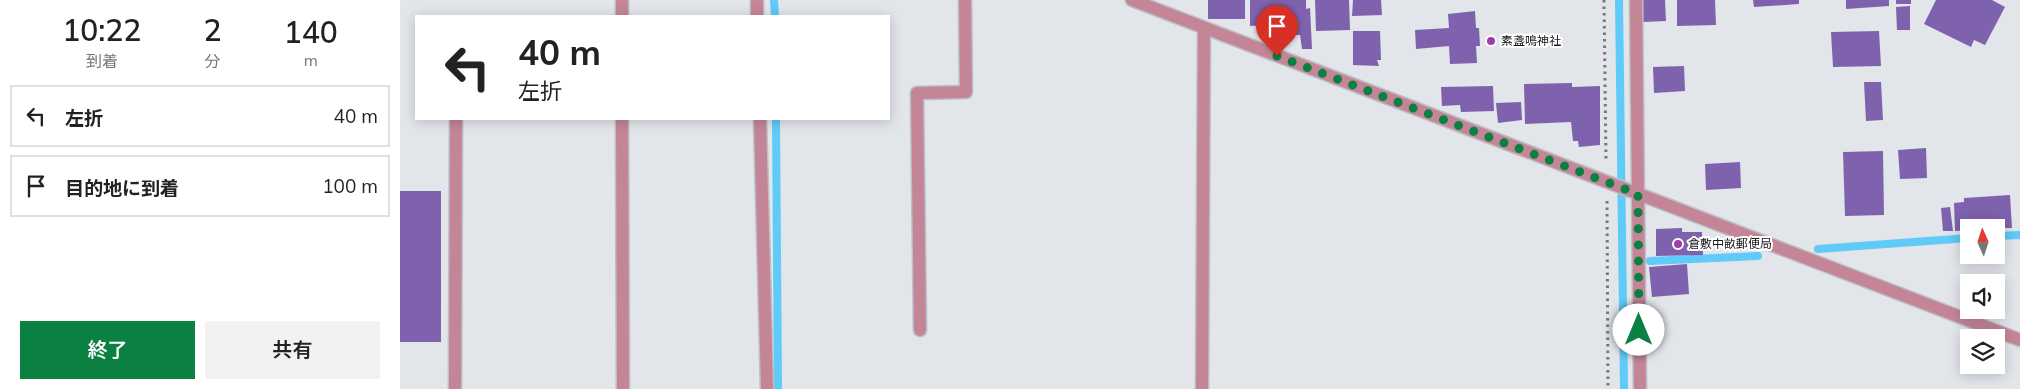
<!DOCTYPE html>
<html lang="ja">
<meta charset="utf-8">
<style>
:root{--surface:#fff;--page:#f2f2f2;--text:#222;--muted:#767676;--line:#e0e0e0;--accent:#0b8043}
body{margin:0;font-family:Mulish,"Noto Sans JP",sans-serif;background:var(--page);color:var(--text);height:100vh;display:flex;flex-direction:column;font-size:19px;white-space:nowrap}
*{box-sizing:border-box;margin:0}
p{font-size:16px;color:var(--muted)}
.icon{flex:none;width:28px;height:28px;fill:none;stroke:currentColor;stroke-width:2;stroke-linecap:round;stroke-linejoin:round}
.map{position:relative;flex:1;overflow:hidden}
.details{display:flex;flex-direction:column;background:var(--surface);width:400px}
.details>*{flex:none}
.guide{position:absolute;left:15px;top:15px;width:475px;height:105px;border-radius:0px;box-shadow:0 2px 12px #0003;background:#fff;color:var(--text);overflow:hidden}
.needle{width:32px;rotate:357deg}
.controls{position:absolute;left:1560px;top:219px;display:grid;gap:10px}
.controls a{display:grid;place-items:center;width:45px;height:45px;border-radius:0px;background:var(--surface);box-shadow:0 2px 12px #0003;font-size:25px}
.pin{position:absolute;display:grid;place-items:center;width:42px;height:42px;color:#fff;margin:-51px -21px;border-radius:50% 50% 50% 0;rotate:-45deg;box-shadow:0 0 5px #0007}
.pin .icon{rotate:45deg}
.me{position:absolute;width:55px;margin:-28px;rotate:0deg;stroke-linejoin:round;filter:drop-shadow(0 0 4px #0008)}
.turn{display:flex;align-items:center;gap:18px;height:105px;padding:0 20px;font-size:22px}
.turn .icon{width:65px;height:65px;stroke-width:2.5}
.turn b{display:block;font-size:35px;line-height:42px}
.eta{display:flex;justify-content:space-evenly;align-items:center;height:85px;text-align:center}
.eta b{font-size:30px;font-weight:600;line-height:35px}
.primary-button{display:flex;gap:10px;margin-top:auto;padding:10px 20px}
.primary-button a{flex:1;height:58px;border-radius:0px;background:var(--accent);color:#fff;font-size:20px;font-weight:600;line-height:58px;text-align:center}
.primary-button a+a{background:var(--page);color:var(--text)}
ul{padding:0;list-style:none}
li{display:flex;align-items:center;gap:15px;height:62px;margin:0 10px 8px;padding:0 10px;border:2px solid var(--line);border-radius:0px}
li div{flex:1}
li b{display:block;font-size:19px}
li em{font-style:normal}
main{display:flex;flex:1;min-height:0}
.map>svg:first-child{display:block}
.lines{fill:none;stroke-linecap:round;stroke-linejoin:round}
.stream{stroke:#60caf8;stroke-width:8}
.building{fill:#7f62ad}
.minor-casing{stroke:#bdc0c5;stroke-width:15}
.path{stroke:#75777a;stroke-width:3;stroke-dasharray:2.5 4;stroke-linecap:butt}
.minor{stroke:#c48597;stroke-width:12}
.route{stroke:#0b8043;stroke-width:9;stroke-dasharray:0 16.2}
.poi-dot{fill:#a03ca1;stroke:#fff;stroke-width:2}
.labels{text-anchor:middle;stroke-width:4;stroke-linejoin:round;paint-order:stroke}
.poi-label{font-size:12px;fill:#17181a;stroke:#fff;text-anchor:start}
</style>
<main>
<section class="details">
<div class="eta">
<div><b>10:22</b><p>到着</p></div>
<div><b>2</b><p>分</p></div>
<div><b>140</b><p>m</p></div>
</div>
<ul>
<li><svg class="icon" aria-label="left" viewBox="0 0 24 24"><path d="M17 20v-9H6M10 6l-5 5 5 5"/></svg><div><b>左折</b></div><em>40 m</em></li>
<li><svg class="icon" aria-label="arrive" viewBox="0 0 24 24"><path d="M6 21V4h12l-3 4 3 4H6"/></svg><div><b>目的地に到着</b></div><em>100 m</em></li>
</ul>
<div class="primary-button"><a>終了</a><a>共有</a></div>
</section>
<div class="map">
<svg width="1620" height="389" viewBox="0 0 1620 389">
<rect width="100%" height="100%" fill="#e2e5ea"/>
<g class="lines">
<path class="stream" d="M374,0L375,16
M1219,0L1224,389
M376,119L378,389
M1596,236L1620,235
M1418,249L1569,238
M1250,261L1358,256"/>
</g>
<path class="building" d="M808,0H845V19H808Z
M850,0H906V9L910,8L912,49H902L900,35H873L872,25L850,26Z
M915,0H949L950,30L916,31Z
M953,0H981L982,15L952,16Z
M1243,0H1265L1266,21L1243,22Z
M1277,0H1315L1316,25L1277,26Z
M1353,0H1399V4L1354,7Z
M1446,0H1489V6L1446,9Z
M1496,0H1511V4H1496Z
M1536,0H1592L1605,7L1585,45L1574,40L1571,47L1524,24Z
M1510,6V30H1497L1496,7Z
M1075,11L1076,28H1079L1080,46H1076L1077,63L1050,64L1049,46L1016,49L1015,30L1049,28L1048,14Z
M953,31H980L981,60H977L979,66L953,65Z
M1479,31L1481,66L1433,67L1431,32Z
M1284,66L1285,91L1254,93L1253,67Z
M1464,82H1481L1483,120L1466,121Z
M1172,83V87L1200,86V145L1179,147L1178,141H1173L1171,122L1125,124L1124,84Z
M1093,86L1094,111L1061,112L1060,105L1042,106L1041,87Z
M1121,102L1122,120L1098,123L1096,103Z
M1526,148L1527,178L1500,179L1498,150Z
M1483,151L1484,215L1445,216L1443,152Z
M1340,162L1341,188L1306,190L1305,164Z
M0,191H41V342H0Z
M1610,195L1612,228H1569V230L1555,231L1554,203L1564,202V198Z
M1550,207L1553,231H1543L1541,208Z
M1282,228V232H1302L1303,255L1256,256V229Z
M1287,264L1289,294L1252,297L1249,267Z"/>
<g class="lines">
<g class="minor-casing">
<path id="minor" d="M222,0V16
M357,0V16
M732,0L1620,340
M1236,0L1240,389
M222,119L223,389
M360,119L367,389
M520,330L517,93L566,92L565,0
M55,389L56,119
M802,389L804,28"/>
</g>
<path class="path" d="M1204,0L1206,162
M1207,201L1208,389"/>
<use href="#minor" class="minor"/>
</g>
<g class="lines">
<path class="route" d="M877,56L1238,194L1239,330"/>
</g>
<g class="poi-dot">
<circle cx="1091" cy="41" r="5"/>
<circle cx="1278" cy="244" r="5"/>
</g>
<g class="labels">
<g class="poi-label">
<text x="1101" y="45">素盞鳴神社</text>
<text x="1288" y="248">倉敷中畝郵便局</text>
</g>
</g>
</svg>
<div class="controls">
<a><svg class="needle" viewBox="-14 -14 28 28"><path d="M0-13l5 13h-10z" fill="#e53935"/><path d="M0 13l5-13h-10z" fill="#767676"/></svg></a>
<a><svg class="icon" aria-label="sound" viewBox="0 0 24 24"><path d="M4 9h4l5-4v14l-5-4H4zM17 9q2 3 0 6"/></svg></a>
<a><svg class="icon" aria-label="layers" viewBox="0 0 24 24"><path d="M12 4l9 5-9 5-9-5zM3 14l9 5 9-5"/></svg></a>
</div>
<div class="pin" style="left:877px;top:56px;background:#d93025"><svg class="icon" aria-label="arrive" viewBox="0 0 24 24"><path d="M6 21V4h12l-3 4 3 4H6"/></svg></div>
<svg class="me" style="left:1239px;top:330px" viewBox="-20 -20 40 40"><circle r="19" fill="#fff"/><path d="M0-13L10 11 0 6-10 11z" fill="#0b8043"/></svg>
<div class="guide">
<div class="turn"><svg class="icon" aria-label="left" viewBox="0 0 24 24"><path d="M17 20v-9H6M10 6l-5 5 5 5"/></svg><div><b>40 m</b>左折</div></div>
</div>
</div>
</main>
